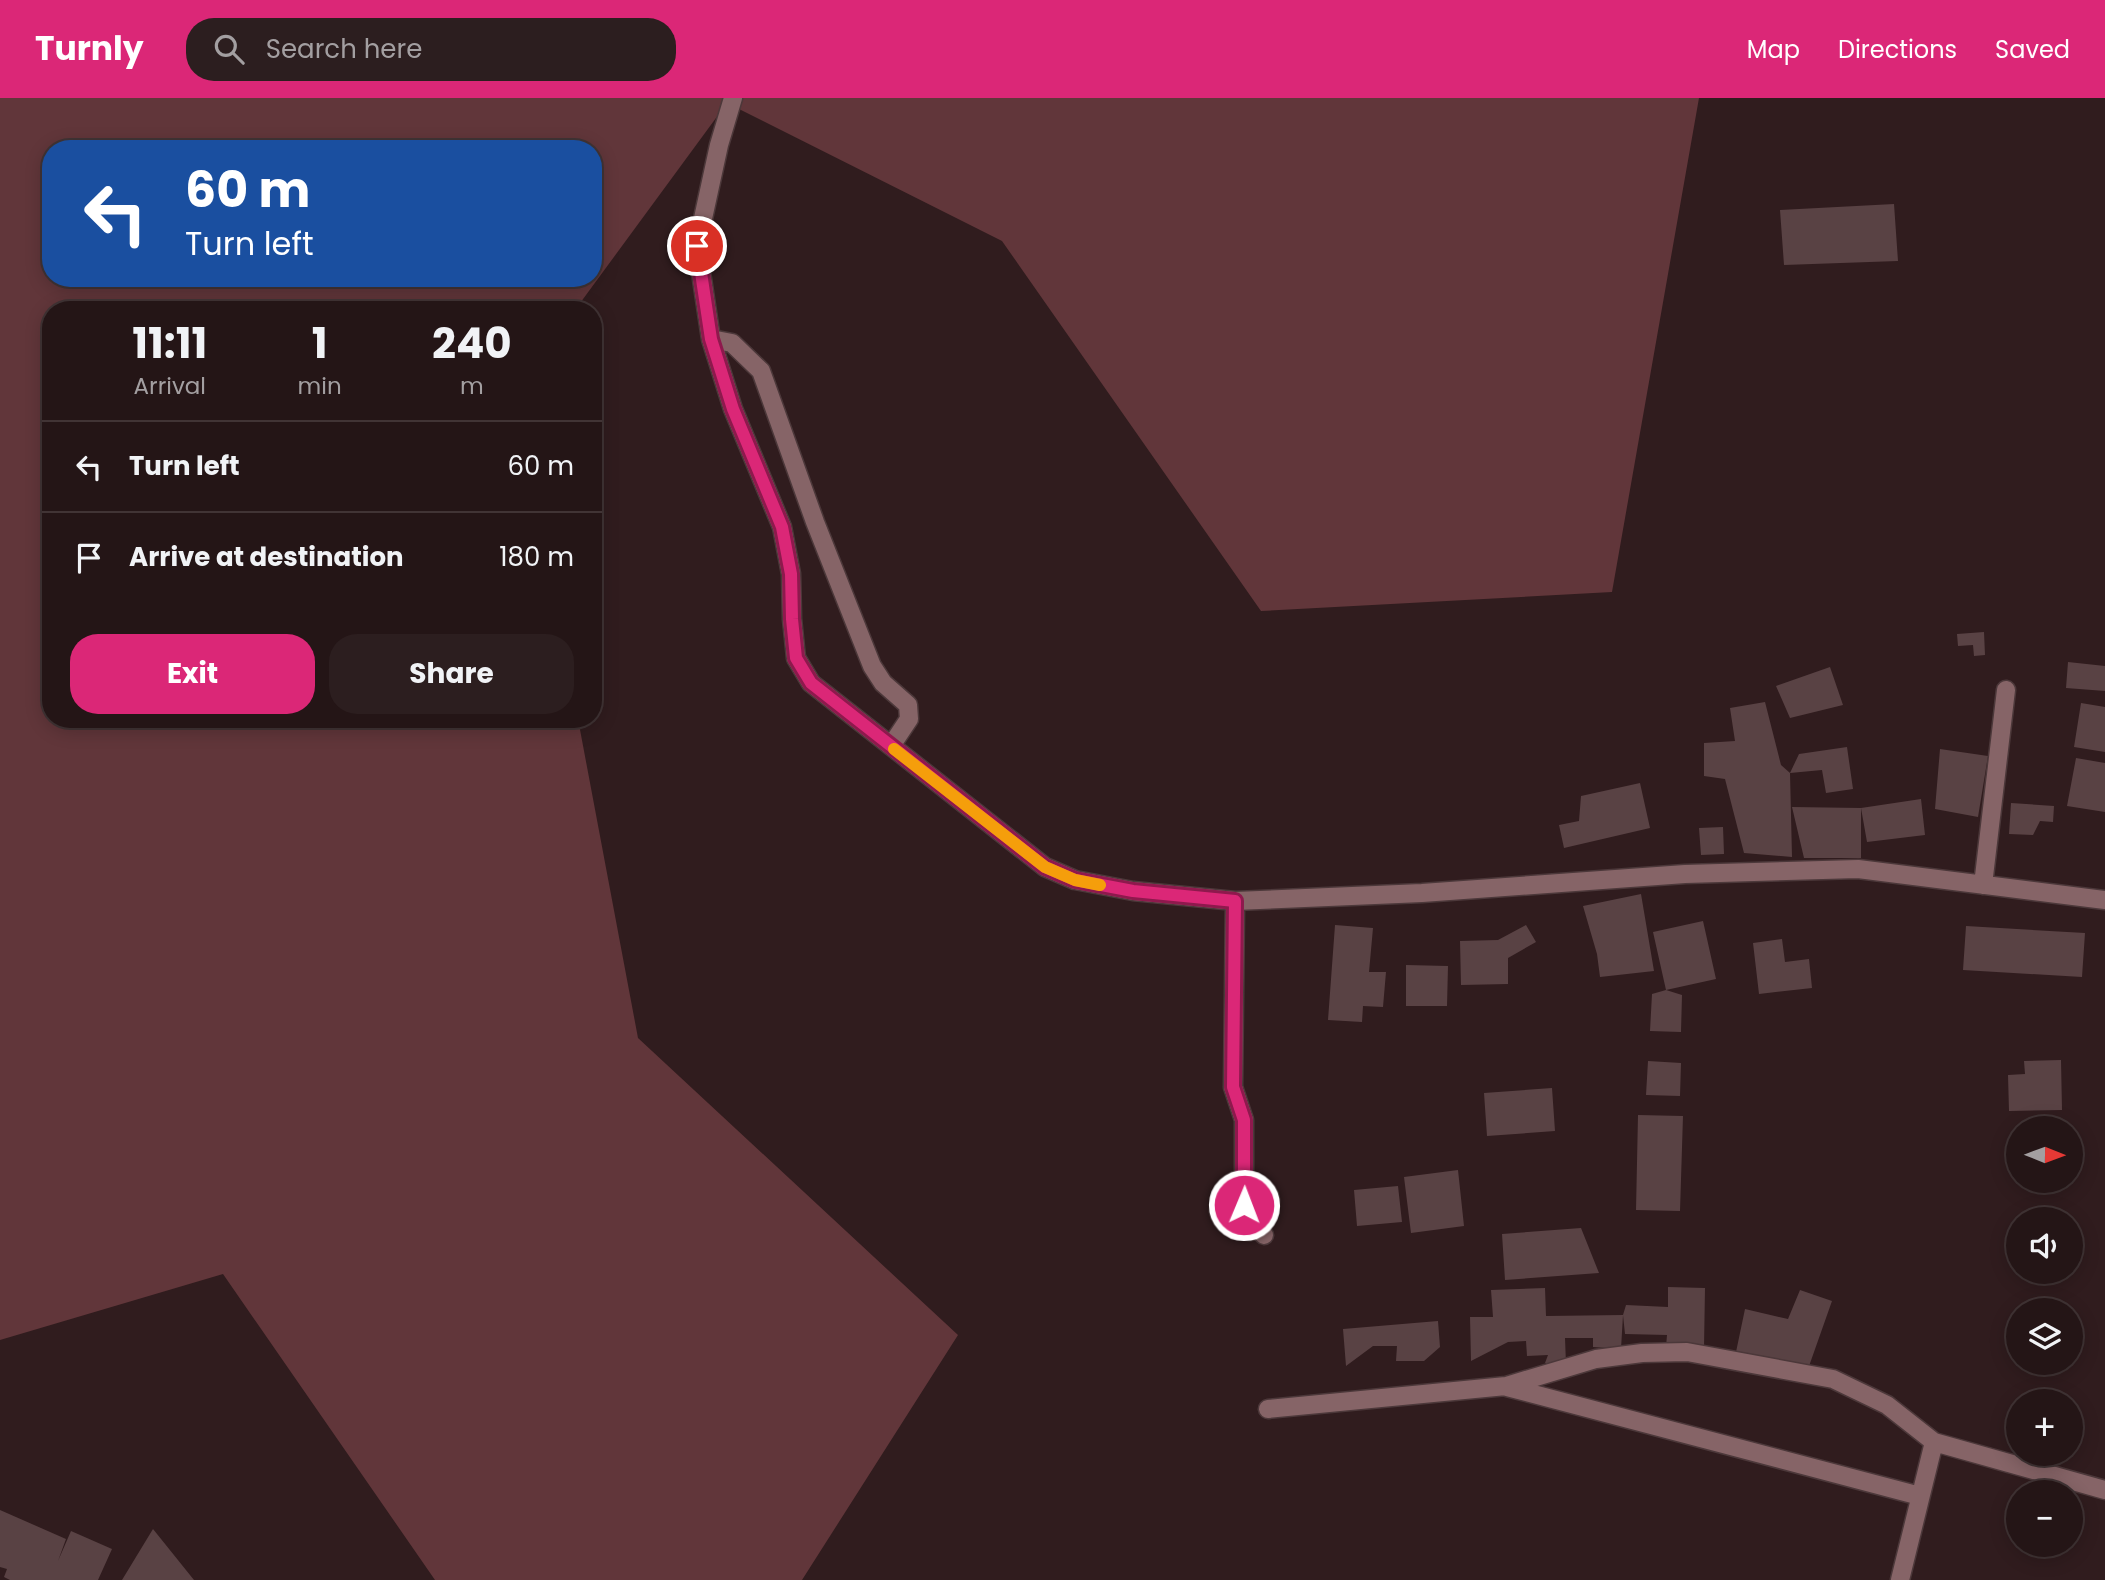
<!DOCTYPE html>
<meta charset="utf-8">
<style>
:root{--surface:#241516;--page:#2c1e1f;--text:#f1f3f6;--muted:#a39fa1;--line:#413435;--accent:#db2777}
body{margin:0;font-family:Poppins,sans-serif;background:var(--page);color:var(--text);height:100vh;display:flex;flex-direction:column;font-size:26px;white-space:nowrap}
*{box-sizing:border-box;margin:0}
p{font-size:23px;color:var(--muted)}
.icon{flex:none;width:38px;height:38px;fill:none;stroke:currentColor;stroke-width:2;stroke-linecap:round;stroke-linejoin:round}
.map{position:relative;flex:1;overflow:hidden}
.details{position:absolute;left:42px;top:203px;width:560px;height:427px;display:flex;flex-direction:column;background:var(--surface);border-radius:28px;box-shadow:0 4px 18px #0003,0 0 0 2px var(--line)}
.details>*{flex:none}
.top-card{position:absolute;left:42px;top:42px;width:560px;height:147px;border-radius:28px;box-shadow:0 4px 18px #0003,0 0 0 2px var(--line);background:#1a4fa0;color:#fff;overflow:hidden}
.needle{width:46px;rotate:91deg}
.tools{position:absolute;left:2006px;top:1018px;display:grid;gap:14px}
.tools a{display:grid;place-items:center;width:77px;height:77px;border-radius:50%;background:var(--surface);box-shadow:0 4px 18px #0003,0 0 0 2px var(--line);font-size:35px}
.pin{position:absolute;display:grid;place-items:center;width:60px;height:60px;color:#fff;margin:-30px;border:4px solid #fff;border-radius:50%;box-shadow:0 2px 7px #0007}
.me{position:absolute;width:77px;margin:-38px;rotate:1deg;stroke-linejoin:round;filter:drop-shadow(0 0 5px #0008)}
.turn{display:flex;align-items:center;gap:24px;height:147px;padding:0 28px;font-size:32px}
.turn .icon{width:91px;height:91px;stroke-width:2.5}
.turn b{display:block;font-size:49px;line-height:60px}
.eta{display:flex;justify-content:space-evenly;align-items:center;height:119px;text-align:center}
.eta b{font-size:42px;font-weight:700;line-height:49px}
.cta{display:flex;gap:14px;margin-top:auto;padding:14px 28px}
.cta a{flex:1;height:80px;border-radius:28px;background:var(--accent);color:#fff;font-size:28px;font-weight:700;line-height:80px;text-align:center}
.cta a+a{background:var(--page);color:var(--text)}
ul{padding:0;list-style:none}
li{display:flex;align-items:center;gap:21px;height:91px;padding:0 28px;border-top:2px solid var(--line)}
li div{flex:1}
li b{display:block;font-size:26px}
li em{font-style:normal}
header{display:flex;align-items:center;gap:42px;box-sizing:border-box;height:98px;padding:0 35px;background:var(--accent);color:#fff}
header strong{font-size:33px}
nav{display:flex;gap:38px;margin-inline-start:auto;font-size:24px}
.search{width:490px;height:63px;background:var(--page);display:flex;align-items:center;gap:18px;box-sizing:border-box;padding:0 24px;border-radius:28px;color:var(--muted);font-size:26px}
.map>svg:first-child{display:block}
.green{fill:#61363a;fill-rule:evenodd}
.building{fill:#594244}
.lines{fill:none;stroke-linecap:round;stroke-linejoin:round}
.minor-casing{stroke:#4c383a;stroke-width:21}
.minor{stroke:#866467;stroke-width:18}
.route-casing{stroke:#8e194d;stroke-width:18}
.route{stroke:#db2777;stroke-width:12}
.slow{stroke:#f59e0b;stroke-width:12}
</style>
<header>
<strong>Turnly</strong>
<div class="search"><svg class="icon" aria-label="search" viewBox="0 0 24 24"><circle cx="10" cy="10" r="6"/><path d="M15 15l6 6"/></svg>Search here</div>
<nav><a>Map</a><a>Directions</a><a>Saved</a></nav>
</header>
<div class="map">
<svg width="2105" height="1482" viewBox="0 0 2105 1482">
<rect width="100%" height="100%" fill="#301c1e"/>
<path class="green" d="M0,0H1699L1612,494L1261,513L1002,143L727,5L575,212H51V621H578L638,940L958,1237L802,1482H435L223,1176L0,1242ZM51,51H593V180H51Z"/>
<path class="building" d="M1894,106L1898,163L1784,167L1780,112Z
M1984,534L1985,557L1974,558L1973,547L1958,548L1957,536Z
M2068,564L2105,568V593L2066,590Z
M1830,569L1843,607L1790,620L1776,588Z
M1765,604L1781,667L1790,675L1792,759L1744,755L1725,681L1704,678V645L1735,643L1730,610Z
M2081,605L2105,609V654L2074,649Z
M1847,649L1853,691L1826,695L1822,672L1790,675L1799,656Z
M1940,651L1988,658L1978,719L1935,711Z
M2076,660L2105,665V714L2067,708Z
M1640,685L1650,730L1564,750L1559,727L1579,723L1581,698Z
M1921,701L1925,737L1867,744L1861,710Z
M2011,705L2054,708L2053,724L2040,723L2033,737L2009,736Z
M1792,709L1861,710V760H1804Z
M1723,729L1724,756L1701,757L1699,730Z
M1641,796L1654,873L1600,879L1597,856L1583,808Z
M1703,823L1716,881L1666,892L1653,834Z
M1335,827L1373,830L1369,874H1386L1383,909L1363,908L1362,924L1328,922Z
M1526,827L1536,844L1508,860V886L1461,887L1460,843L1498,842Z
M1966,828L2085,835L2082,879L1963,872Z
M1782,841L1785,864L1809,861L1812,890L1759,896L1753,845Z
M1406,867L1448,868L1447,908H1406Z
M1666,892L1682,897L1681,934L1650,933L1652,896Z
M2061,962L2062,1012L2009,1013L2008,977L2025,976L2024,963Z
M1648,963L1681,965L1680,998L1646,997Z
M1552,990L1555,1033L1487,1038L1484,995Z
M1638,1017L1683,1018L1680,1113L1636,1112Z
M1458,1072L1464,1128L1411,1135L1404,1079Z
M1398,1088L1402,1124L1357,1128L1354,1092Z
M1581,1130L1599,1175L1505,1182L1502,1136Z
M1668,1189L1705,1190L1704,1250L1666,1249L1667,1237L1625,1236L1623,1217L1626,1207L1668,1209Z
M1545,1190L1546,1218L1623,1217L1621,1251L1593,1249V1240H1565L1566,1266L1545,1265L1548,1257L1527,1258L1526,1243L1508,1244L1471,1263L1470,1219H1493L1491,1192Z
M1800,1192L1832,1203L1808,1271L1736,1254L1745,1211L1788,1221Z
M1438,1223L1440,1249L1424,1263H1396L1397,1248H1373L1346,1268L1343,1231Z
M0,1412L66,1441L58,1463L71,1433L112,1451L98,1482H10L4,1479L7,1471L0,1469Z
M153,1431L194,1482H122Z"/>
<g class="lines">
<g class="minor-casing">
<path id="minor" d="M733,0L719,47L697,148L711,241L733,311L782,429L791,476L792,521L796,560L811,585L1045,769L1075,782L1133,793L1235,803L1422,795L1685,776L1858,771L2105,802
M711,241L732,245L761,273L815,424L872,568L883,585L908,607L909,621L891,648
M1983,787L2006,592
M1235,803L1233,989L1244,1022V1107L1252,1124L1264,1137
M1507,1289L1920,1398
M1268,1311L1506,1288L1596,1261L1642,1255L1687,1254L1833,1281L1887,1307L1934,1344L2105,1392
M1900,1482L1934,1344"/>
</g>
<use href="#minor" class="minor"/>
</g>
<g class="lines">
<g class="route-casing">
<path id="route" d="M697,148L711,241L733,311L782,429L791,476L792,521L796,560L811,585L1045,769L1075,782L1133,793L1235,803L1233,989L1244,1022V1107"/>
</g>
<use href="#route" class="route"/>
<path class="slow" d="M894,651L1045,769L1075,782L1100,787"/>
</g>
</svg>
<div class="tools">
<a><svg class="needle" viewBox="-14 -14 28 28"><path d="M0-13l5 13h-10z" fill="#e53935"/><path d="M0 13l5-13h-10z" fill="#a39fa1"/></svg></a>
<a><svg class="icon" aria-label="sound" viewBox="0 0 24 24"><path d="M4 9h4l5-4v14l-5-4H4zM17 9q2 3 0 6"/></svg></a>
<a><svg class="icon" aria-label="layers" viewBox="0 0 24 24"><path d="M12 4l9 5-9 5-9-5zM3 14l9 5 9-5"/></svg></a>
<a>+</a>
<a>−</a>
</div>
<div class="pin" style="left:697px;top:148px;background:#d93025"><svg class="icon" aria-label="arrive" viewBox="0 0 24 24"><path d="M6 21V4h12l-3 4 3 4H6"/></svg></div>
<svg class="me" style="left:1244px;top:1107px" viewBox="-20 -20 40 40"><circle r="17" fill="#db2777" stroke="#fff" stroke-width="3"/><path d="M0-11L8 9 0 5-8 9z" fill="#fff"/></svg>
<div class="top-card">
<div class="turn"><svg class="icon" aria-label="left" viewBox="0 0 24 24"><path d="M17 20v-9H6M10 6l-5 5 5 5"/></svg><div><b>60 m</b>Turn left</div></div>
</div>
<section class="details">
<div class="eta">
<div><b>11:11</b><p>Arrival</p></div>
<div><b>1</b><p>min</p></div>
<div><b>240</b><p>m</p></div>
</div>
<ul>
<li><svg class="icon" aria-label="left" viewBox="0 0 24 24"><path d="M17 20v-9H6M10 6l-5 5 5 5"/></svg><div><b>Turn left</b></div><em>60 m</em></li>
<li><svg class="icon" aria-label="arrive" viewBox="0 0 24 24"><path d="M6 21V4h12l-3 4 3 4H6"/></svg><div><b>Arrive at destination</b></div><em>180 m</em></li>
</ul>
<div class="cta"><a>Exit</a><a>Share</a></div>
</section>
</div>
